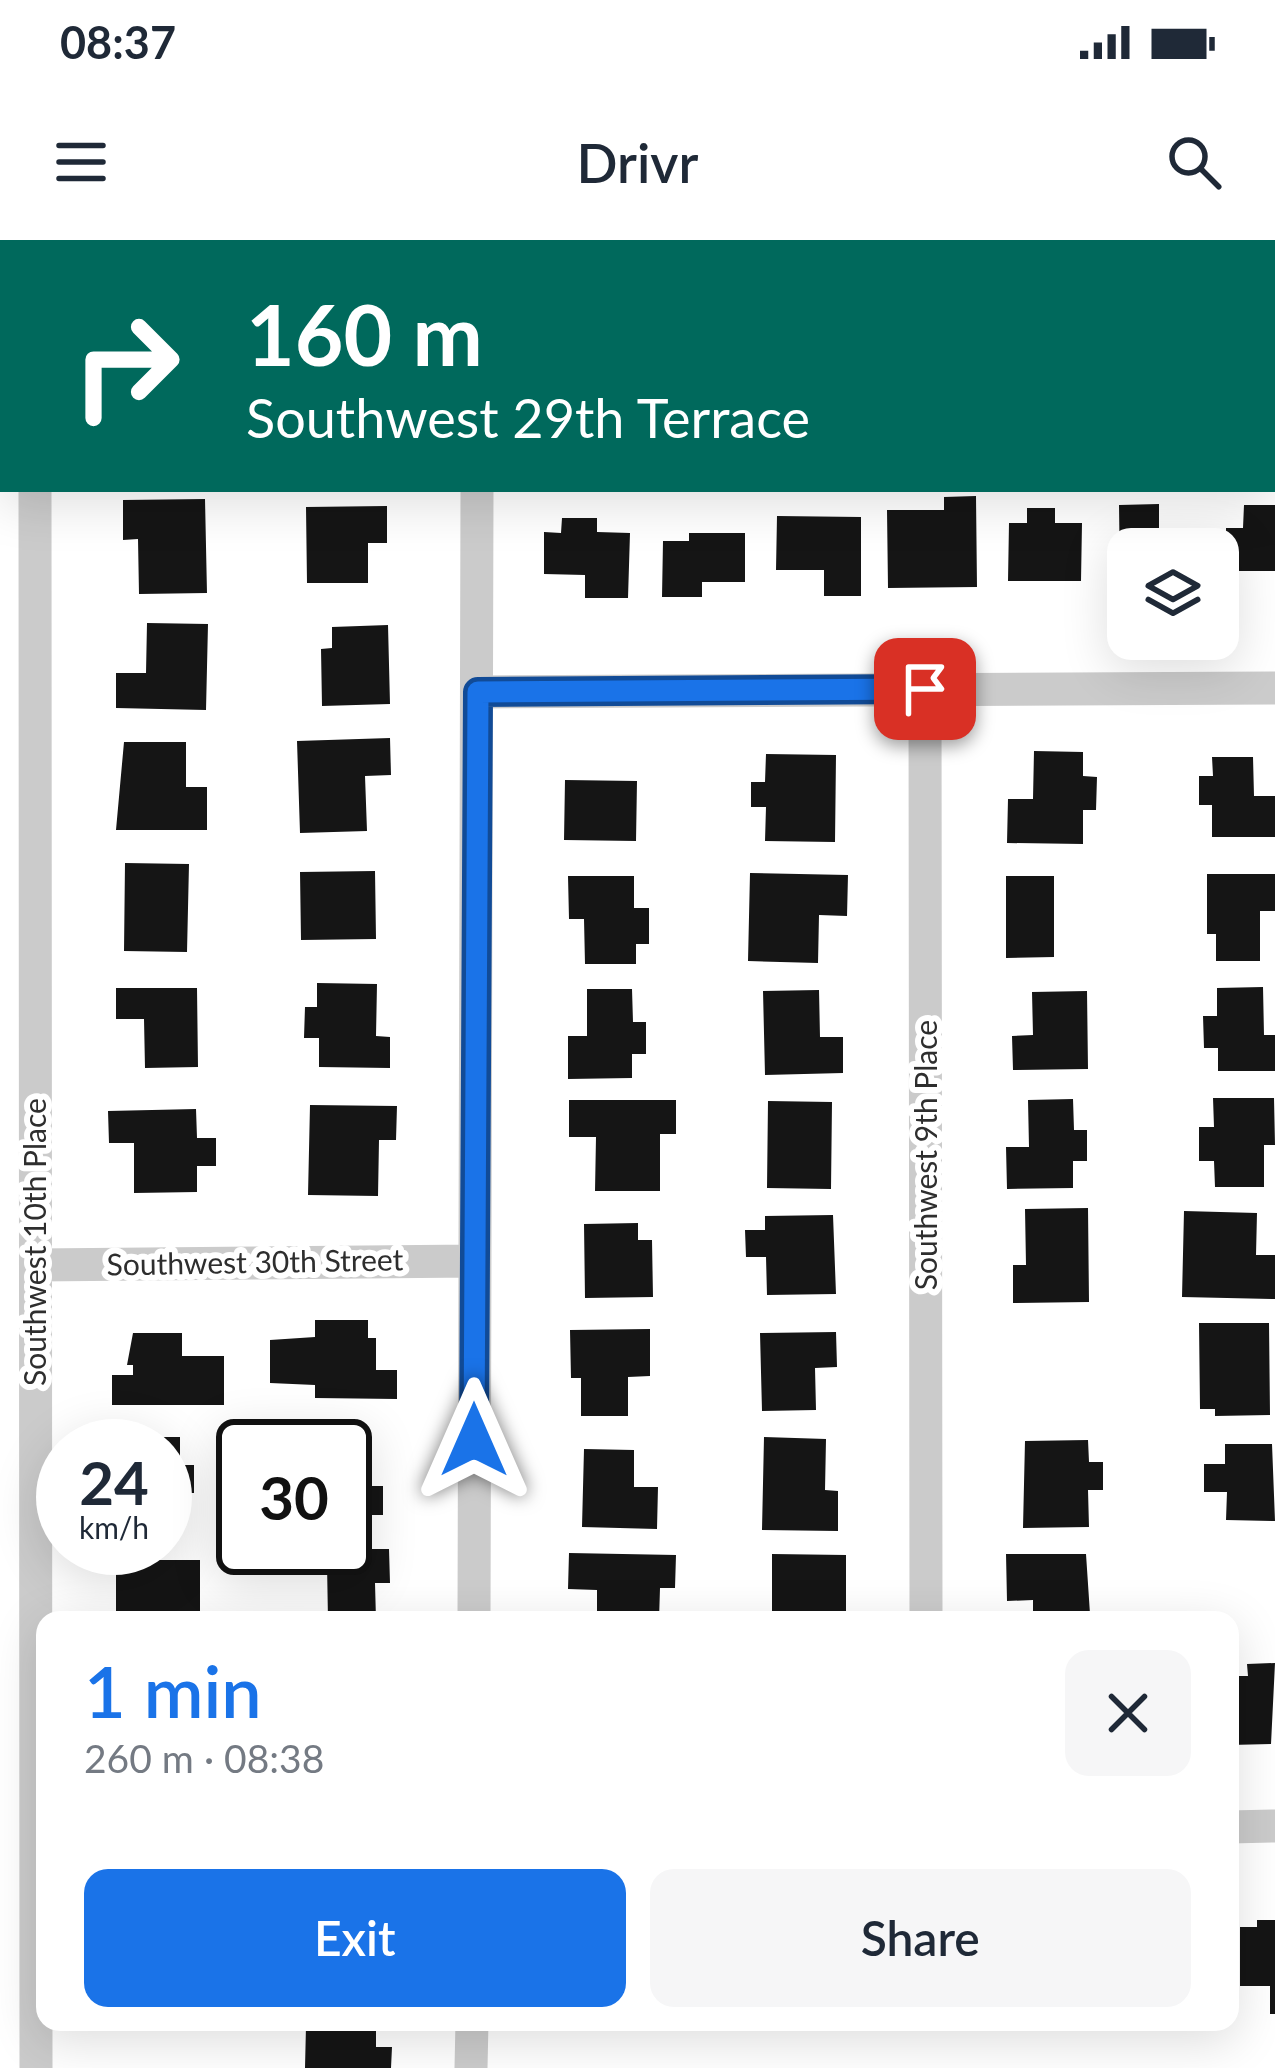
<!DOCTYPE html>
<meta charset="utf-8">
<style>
:root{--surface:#fff;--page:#f6f6f7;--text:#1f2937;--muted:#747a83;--accent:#1a73e8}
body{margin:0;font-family:Lato,sans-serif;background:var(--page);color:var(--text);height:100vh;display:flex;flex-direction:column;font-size:45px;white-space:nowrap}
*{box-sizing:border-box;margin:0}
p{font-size:39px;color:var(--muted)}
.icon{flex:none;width:66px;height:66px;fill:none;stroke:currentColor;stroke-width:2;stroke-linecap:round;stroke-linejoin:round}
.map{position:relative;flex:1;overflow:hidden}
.details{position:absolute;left:36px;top:1371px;width:1203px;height:420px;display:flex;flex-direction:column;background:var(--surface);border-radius:24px;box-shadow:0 12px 48px #0002}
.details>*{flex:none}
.top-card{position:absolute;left:0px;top:0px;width:1275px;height:252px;box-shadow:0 12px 48px #0002;background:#00695c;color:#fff;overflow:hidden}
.buttons{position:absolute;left:1107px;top:288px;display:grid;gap:24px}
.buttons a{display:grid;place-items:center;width:132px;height:132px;border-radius:24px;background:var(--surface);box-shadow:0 12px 48px #0002;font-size:60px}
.speed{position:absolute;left:36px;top:1179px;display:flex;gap:24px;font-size:60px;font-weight:700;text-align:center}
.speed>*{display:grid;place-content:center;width:156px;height:156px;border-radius:50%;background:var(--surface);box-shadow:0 12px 48px #0002;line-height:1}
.speed small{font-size:30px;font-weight:400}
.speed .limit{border:6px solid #111;border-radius:18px;background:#fff;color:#111}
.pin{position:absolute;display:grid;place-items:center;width:102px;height:102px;color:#fff;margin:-51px;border-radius:24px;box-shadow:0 6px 18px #0006}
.me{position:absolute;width:132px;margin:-66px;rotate:0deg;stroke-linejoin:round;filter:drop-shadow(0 0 9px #0008)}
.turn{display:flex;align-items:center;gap:42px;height:252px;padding:0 48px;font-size:54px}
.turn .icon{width:156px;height:156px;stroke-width:2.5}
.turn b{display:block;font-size:84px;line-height:102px}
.round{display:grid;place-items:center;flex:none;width:126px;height:126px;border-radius:24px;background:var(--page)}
.headline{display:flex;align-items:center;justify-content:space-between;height:204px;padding:0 48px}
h1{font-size:72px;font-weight:600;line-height:90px;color:var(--accent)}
.action{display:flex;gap:24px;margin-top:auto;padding:24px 48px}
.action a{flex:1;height:138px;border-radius:24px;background:var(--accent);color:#fff;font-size:48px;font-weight:600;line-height:138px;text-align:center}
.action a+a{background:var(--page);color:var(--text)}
.status{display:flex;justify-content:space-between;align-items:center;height:84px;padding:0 60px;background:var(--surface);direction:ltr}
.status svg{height:33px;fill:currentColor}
header{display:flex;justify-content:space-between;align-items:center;height:156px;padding:0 48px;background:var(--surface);font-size:54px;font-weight:600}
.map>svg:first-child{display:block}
.building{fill:#151515}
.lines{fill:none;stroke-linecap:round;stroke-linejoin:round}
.minor{stroke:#cbcbcb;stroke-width:33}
.route-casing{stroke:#114b97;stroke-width:30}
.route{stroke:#1a73e8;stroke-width:21}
.labels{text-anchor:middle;stroke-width:12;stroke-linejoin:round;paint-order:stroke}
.street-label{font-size:30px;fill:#2e2e2e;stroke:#fff}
</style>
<div class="status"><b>08:37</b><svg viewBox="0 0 49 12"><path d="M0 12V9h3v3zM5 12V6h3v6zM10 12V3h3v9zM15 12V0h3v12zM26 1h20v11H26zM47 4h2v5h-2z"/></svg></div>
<header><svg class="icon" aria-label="menu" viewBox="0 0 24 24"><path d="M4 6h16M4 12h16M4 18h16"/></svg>Drivr<svg class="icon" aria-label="search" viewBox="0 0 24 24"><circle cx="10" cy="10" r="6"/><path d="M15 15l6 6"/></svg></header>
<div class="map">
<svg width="1275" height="1828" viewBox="0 0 1275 1828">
<rect width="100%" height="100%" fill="#fff"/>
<path class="building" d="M976,256L977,347L888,348L887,270H944V257Z
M205,259L207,353L139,354L138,299L123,300V260Z
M1159,264V289H1196L1197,309H1128V340H1120L1119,265Z
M1244,265H1275V331H1226V288H1243Z
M387,266V303H368V343H307L306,267Z
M1027,268H1055V283H1082L1081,341H1008L1009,283H1027Z
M777,276L861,277V356H824V330H776Z
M562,278H597V292L630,293L628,358H585V335L544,334V292L561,293Z
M689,293H745V342H702V357H662L663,301H689Z
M147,383L208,384L206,470L116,468V433H146Z
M388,385L390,464L322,466L321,409L332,408V387Z
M390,498L391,535L365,536L367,591L300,593L297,501Z
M124,502H186V547H207V590H116Z
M1034,511L1083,512V536L1097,537L1096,570H1083V604L1007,603L1008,559H1033Z
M766,514L836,515L835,602L765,601L766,567H751V542H765Z
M1212,517H1253L1254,556H1275V597H1212V565H1199V536H1213Z
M565,540L637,541L636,601L564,600Z
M125,623L189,624L187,712L124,711Z
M375,631L376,699L301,700L300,632Z
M750,633L848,635L847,676L819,675L818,723L748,721Z
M1207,634H1275V671H1260V721H1216V694H1207Z
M568,636H634V668H649V704H636V724H585L584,679H569Z
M1006,636H1054V717L1006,718Z
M317,743L377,744L376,796L390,797V828L319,827V798H304L305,767H317Z
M1263,747L1264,795H1275V831H1218V808H1204L1203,776H1217V748Z
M116,748H197L198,827L145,828L144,779H116Z
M587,749H632L633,782H646V814H632V838L568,839V796H587Z
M819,750L820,797H843V833L765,835L763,751Z
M1087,751L1088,829L1013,830L1012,796L1033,795L1032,752Z
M1213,858H1274L1275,905H1264V947H1215L1214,921H1199V887H1214Z
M1073,859L1074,890H1087V921H1073V948L1007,949L1006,907H1029L1028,860Z
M569,860H676V894H660V951H595L596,897H569Z
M768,861L832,862L831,949L767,948Z
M310,865L397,866L396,900H379L378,956L308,955Z
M196,869L197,898H216V926H197V952L134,953V903H109L108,871Z
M1088,968L1089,1062L1013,1063V1025H1026L1025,969Z
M1184,971L1257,973L1256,1015H1275V1059L1182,1057Z
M833,975L836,1054L767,1055L766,1017H746L745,990H765V976Z
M638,983V1000H652L653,1057L585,1058L584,984Z
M315,1080H368V1098H376V1130H397V1159L315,1158V1145L270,1143V1100L315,1097Z
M1199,1083H1269L1270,1175L1215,1176V1169H1200Z
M650,1089V1136L628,1137V1176H581V1138H571L570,1090Z
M836,1092L837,1127L815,1128L816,1170L762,1171L760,1093Z
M133,1093H182V1116H224V1165H112V1135H133V1125H127Z
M129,1197H180V1225H194V1253H180V1278H165V1206H129Z
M764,1197L826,1199L825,1250L838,1251V1291L762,1290Z
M1088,1200L1089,1222H1103V1250H1088L1089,1287L1023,1288L1025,1201Z
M313,1202H358V1223H365V1240H358V1246H383V1275H345V1206Z
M1225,1204H1272L1275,1281L1226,1280L1227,1252H1204V1224H1225Z
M584,1209L634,1210V1247H658L657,1289L582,1287Z
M341,1309H389L390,1343H375L376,1380H328L327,1324H341Z
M569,1313L676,1315L675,1348H660L659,1380H597V1350L568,1349Z
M772,1314L846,1315V1380H772Z
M1006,1314H1086L1090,1374H1076V1380H1033V1360L1007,1361Z
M116,1320H200V1376H116Z
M1275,1423L1271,1504L1230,1505V1436H1248L1247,1424Z
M1257,1680H1275V1774H1270V1746H1240V1687H1257Z
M342,1782H376V1807H392L391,1828H305L306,1786L342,1787Z"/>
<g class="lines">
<path class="minor" d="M44,3L45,0
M1079,3L1275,2
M35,249L36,1828
M925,449L926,1380
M478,452L1275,448
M36,1025L474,1021
M474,1380L477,249
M1230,1587L1275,1586
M471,1828L472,1782"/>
</g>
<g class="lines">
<g class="route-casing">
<path id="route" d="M474,1200L478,452L925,449"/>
</g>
<use href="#route" class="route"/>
</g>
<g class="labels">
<g class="street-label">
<text transform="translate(927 915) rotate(-90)" y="10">Southwest 9th Place</text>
<text transform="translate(36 1002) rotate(-90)" y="10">Southwest 10th Place</text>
<text transform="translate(255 1023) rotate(-1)" y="10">Southwest 30th Street</text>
</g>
</g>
</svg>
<div class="buttons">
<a><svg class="icon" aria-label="layers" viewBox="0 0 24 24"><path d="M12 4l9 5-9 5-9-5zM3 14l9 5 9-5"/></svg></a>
</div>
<div class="speed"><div>24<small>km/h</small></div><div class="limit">30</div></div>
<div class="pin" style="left:925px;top:449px;background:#d93025"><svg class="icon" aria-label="arrive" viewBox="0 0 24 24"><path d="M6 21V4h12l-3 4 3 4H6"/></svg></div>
<svg class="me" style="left:474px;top:1200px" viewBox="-20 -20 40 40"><path d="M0-17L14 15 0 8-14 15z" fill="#1a73e8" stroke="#fff" stroke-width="4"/></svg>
<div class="top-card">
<div class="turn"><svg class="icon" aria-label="right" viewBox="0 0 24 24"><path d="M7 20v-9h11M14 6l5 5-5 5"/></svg><div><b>160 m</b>Southwest 29th Terrace</div></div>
</div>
<section class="details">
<div class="headline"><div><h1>1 min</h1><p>260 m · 08:38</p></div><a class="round"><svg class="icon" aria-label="close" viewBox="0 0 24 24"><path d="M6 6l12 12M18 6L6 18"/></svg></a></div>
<div class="action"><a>Exit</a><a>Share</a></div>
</section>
</div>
